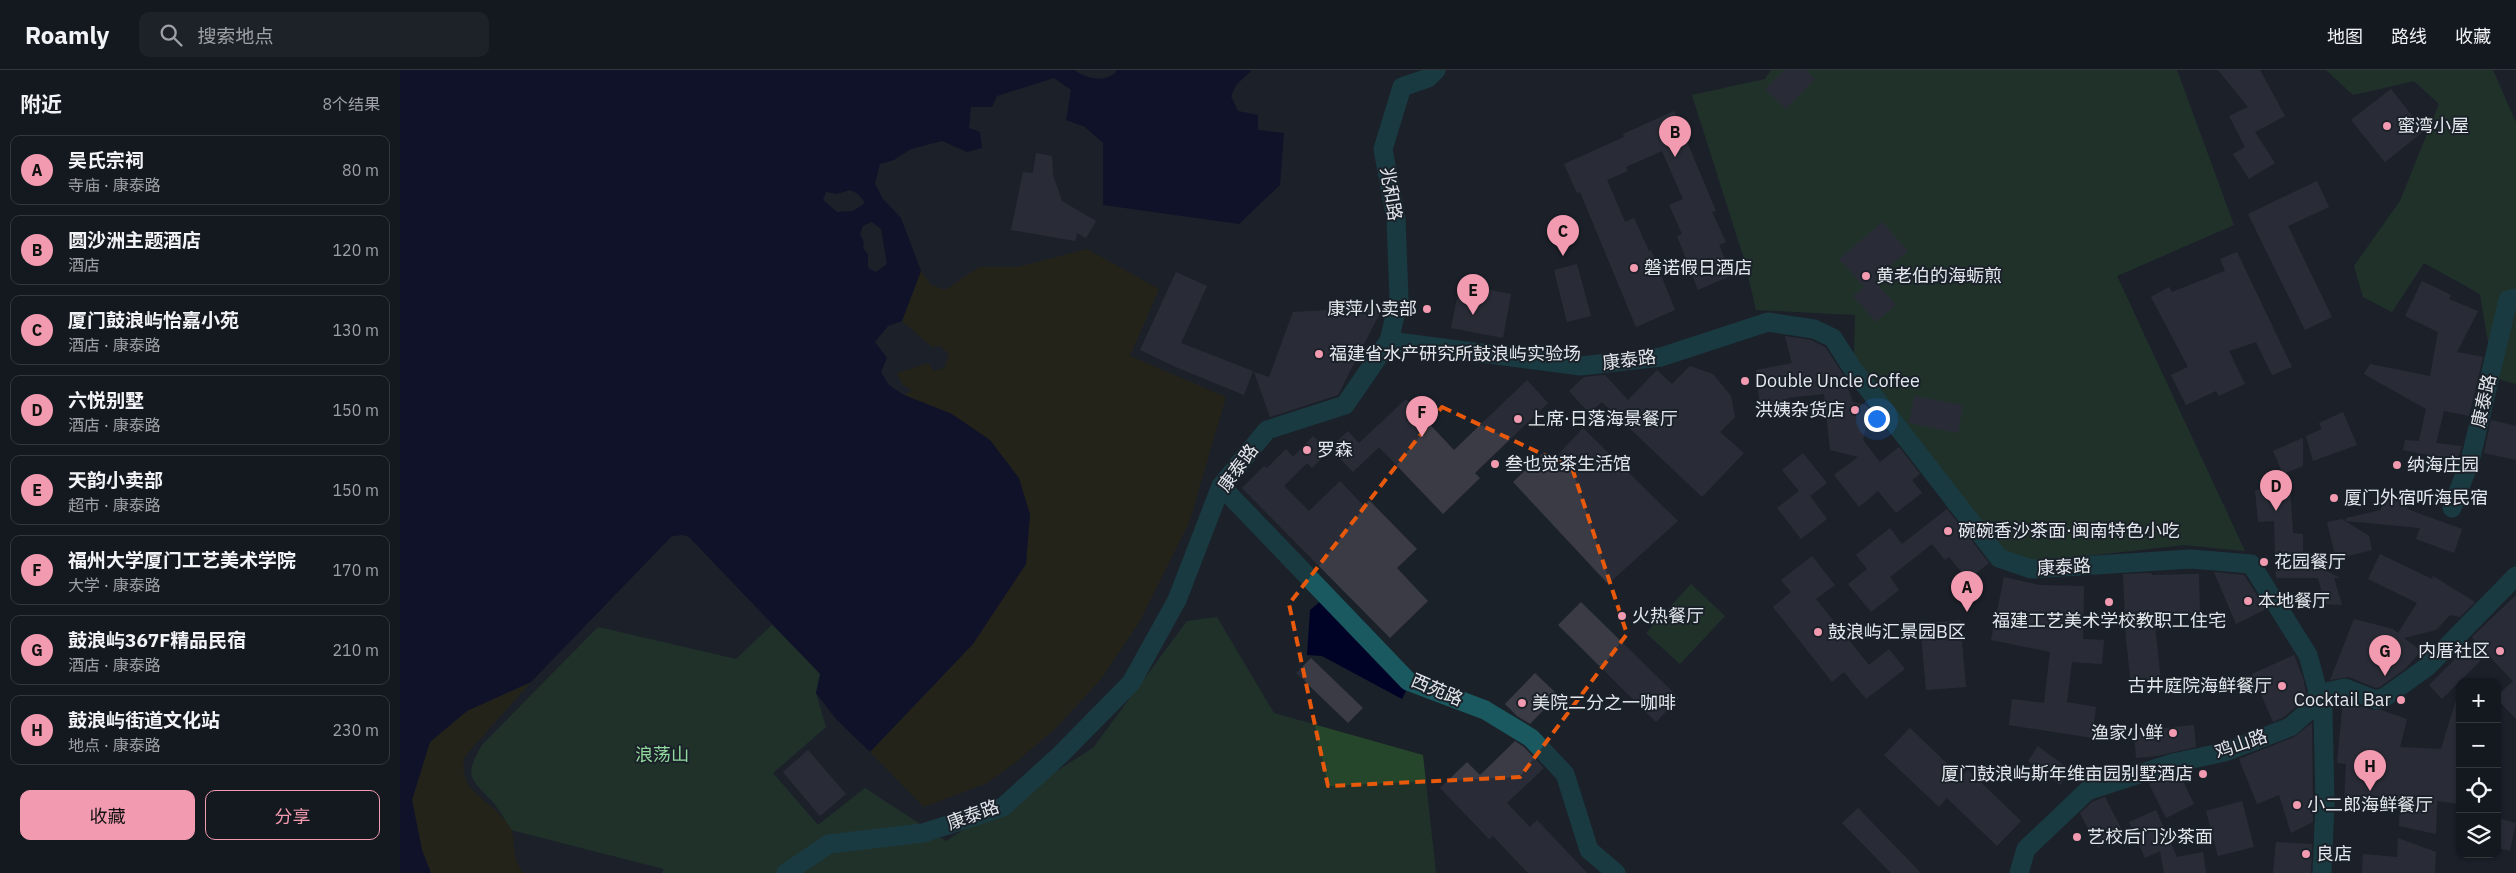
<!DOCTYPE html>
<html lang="zh">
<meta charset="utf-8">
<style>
:root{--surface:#14191f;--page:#1d2228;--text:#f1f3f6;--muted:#9da0a4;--line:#33383d;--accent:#f29aaf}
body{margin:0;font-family:"IBM Plex Sans","Noto Sans SC",sans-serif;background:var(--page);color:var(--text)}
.controls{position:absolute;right:15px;bottom:15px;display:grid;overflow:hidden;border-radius:10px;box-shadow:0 1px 4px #0004}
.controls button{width:45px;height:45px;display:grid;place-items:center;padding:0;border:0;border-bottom:1px solid var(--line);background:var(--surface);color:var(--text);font:25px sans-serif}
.you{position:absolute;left:1476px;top:348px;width:18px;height:18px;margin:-12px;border:4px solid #fff;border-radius:50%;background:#1a73e8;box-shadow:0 0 0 8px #1a73e833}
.badge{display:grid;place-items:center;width:32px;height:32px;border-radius:50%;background:var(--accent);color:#111;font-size:16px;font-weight:700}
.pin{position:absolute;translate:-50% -41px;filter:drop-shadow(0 1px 2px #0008)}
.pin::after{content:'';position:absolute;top:26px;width:18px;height:15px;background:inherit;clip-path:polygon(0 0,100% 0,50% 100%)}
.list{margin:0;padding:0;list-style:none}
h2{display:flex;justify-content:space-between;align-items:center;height:65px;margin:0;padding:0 20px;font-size:21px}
h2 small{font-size:16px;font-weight:400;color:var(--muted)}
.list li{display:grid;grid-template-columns:32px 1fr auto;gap:15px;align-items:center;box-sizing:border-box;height:70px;margin:0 10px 10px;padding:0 10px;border:1px solid var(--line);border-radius:10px}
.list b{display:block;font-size:19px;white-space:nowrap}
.list p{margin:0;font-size:16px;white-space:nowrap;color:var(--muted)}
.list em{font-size:16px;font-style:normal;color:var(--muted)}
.actions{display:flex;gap:10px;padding:15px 20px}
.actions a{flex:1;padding:11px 0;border:1px solid var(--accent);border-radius:10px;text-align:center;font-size:18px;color:var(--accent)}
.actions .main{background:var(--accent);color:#111}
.icon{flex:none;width:28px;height:28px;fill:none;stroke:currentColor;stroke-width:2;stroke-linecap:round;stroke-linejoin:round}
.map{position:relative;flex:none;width:2116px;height:803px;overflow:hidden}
header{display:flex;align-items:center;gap:30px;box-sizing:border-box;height:70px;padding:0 25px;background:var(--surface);border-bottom:1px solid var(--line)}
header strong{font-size:24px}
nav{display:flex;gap:28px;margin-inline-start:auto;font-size:18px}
.search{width:350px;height:45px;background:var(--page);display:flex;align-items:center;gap:12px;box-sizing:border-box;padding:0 18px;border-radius:10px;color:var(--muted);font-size:19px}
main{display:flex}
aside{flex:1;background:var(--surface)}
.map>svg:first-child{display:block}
</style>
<header>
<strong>Roamly</strong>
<div class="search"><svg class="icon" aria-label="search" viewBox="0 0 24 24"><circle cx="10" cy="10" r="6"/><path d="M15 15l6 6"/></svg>搜索地点</div>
<nav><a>地图</a><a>路线</a><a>收藏</a></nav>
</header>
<main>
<aside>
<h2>附近<small>8个结果</small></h2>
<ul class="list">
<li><span class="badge">A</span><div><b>吴氏宗祠</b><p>寺庙 · 康泰路</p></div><em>80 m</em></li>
<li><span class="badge">B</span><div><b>圆沙洲主题酒店</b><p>酒店</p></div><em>120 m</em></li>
<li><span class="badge">C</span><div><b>厦门鼓浪屿怡嘉小苑</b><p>酒店 · 康泰路</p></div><em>130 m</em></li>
<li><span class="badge">D</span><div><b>六悦别墅</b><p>酒店 · 康泰路</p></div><em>150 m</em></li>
<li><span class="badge">E</span><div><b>天韵小卖部</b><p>超市 · 康泰路</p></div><em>150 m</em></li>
<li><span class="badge">F</span><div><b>福州大学厦门工艺美术学院</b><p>大学 · 康泰路</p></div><em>170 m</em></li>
<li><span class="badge">G</span><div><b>鼓浪屿367F精品民宿</b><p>酒店 · 康泰路</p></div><em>210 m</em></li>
<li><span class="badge">H</span><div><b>鼓浪屿街道文化站</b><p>地点 · 康泰路</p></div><em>230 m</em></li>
</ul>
<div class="actions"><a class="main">收藏</a><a>分享</a></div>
</aside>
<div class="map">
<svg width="2116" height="803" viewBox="0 0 2116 803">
<rect width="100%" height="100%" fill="#1b2129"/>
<g fill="#26462c">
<path d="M1371,0h406l57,155 -117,51 128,275 -61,-6 -159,18 -26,-13 -145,-194 1,-41 -99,-5 -11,-48 -53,-167 73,-16z"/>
<path d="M1926,0h167l23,53v261l-22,-6 -14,-84 -56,-31 -32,49 -29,-15 -9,-31 46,-65 39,-97 -25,-23 -61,14z"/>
<path d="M1291,514l34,32 -45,48 -34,-31z"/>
<path d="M817,547l57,96 149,42 13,118h-774l2,-4 -153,-39c-7,-11 -13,-24 -22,-32 -23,-23 -22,-25 -7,-53l116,-118 138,32 36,-34 49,49 -5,19 10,34 -53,46 45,52 47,-37 81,53 147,-93 94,-127z"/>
</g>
<g fill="#2f2706">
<path d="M687,179l72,40 -29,67 96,41 -37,126 -49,98 -39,58 -45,49 -41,35 -30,21 -61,23 -54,-55 103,-108 53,-80 4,-50 -78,-100 -48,-19 8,-5 -9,-5 -6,-12 31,-10 6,8 10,-3 5,-14 -9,-8 -8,1 -30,-26 19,-50 10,14 14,5 34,-23h39z"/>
<path d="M131,612l-66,74c-10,38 31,44 46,73 4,8 2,21 5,30 1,5 5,10 7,14h-92l-9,-23 -10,-50 18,-58 37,-31z"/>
</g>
<g fill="#000226" fill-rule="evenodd">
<path d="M0,0h674c12,8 29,13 41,3l1,-3h136l-15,14 -6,12 7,15 20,4v15l26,3 -4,52 -41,39 -136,-19v-62l-18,-16 -19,-7 5,-30 -17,-12 -57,18 -5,11h-21l-2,21 11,4 2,16 -15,4 -25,-11 -31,8 -17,11 -14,4 -5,20 8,15 18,19 20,53 -19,50 -14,5 -13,16 12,16 -6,14 8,13 15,10 48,19 38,26 29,38 11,36 -4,50 -53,80 -103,108 -34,-33 -20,-26 4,-19 -131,-137 -6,-2 -11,1 -141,146 -64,29 -37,31 -18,58 10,50 9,23h-31zM450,120l8,4 7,9 -12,8 -16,1 -14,-12 3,-8 11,2zM472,152l9,7 6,35 -11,8 -8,-4v-14l-5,-6 1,-6 -4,-8 3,-8z"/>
<path d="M922,530l85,89 -5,10 -80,-43 -15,-1 3,-45z"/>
</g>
<g fill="#3a3b45">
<path d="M1384,0h22l9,9 -29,30 -21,-20z"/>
<path d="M1818,0h42l25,46 -30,16 20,31 -26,16 -16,-25 12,-7 -16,-31 19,-9z"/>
<path d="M1991,19l33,42 -39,31 -34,-42z"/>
<path d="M1274,41l42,100 -4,1 14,30 -7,3 13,30 -34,15 -21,-54 5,-2 -13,-29 14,-6 -21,-48 -36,16 2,4 -21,9 18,42 9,-4 15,33 2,-1 24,60 -39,17 -56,-135 -3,1 -13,-29 60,-27 -1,-3z"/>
<path d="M636,83l16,3 1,19 9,26 34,20 -10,17 -9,-5 -2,8 -64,-11 12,-58 10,1z"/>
<path d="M1917,111l12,26 -41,19 44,91 -27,13 -57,-116z"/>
<path d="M1482,152l26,29 -34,29 22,25 -20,17 -23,-26 11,-9 -25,-28z"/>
<path d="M1837,182l55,115 -20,8 -16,-33 -27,9 16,33 -26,12 -3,-5 -30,14 -15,-30 17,-8 -37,-70 18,-10 3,5 53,-21 -5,-12z"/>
<path d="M1177,194l14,52 -24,6 -13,-52z"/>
<path d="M776,202l31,14 -26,57 72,28 -9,24 -66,-27 -38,-18z"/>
<path d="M2022,211l29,14 -2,4 29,12 -21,41 26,5 -14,59 -25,-5 -8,32 26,3 -9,27 -16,-2 1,-14 -35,-7 2,-10 14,1 7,-32 -62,-35 6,-10 60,12 8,-44 -33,-16z"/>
<path d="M1060,214l51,10 -8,44 -52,-10z"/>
<path d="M983,237l-45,88 -68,22 -16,-45 15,5 24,-65z"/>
<path d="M1385,266l26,4 14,7 18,27 10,28 13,3 4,5 -7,30 17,22 19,-15 21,27 -8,6 10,13 -26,20 -18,-22 -19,16 -25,-32 24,-18 -28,-7 -6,-56 -37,4 2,15 -28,3 -5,-46 36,-7z"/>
<path d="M1290,296l23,8 18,22 4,21 -15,15 24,21 -42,44 -100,-95 -13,11 -20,-22 15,-14 21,-2 23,25 29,-30 15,14z"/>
<path d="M1127,310l21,23 -73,70 5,5 -37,36 -64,-67 -26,25 -23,-24 18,-17 11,12 47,-44 48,51z"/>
<path d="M1514,326l49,9 -5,28 -49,-10z"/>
<path d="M1943,342l14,33 -44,16 -7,-25 16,-7 -3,-6z"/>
<path d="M2091,350l25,6v34l-32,-7z"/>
<path d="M1183,358l95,93 -70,63 -95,-102 31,-30 8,9z"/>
<path d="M913,366l16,15 -17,17 -5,-5 -23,23 25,25 31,-30 23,24 6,-5 48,49 -20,19 31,33 -38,37 -148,-150 22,-22 3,2 19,-19 7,8z"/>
<path d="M1903,368v28l-20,8 -10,-23z"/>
<path d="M1403,383l24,30 -17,13 17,23 -26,20 -24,-31 22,-17 -17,-21z"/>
<path d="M1890,417l3,46 10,1v24l37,20h-6l8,27 -17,-1 -7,-26h-42l-2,-57 -16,1 -3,-32z"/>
<path d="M1983,424l25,2 -1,13 55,20 -8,24 -38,-14 4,-11 -74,-7v-3l35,-8z"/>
<path d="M1547,439l42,54 -21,17 -19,-23 -4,3 -13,-16 -42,33 9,13 -28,22 -23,-28 19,-15 -11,-14 34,-27 12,16z"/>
<path d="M1942,449l27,17 3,14 -36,9 -9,-37z"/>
<path d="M1980,484l52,25 1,-3 42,26 -15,15 -10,-2 -14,15 -32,8 17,13 -16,18 -25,18 -4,1 -27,-11 -19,3 24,-61 39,10 5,4 19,-30 -49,-24z"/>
<path d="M1412,486l23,29 -19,14 53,66 20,-16 16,20 -39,30 -22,-27 -12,10 -59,-75 18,-15 -10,-12z"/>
<path d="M1814,502l30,3 22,34 -30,15z"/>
<path d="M1751,503l1,2 47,-1 1,41 -46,1 8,75 -30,3 -6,-55 -3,-65z"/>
<path d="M1604,507l35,8 45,1 -1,53 21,1 -2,24 -30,-2 -5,40 29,5 -4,31 -83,-13 3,-26 32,4 6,-51 -59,-12z"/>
<path d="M2116,525v124l-19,-20v-3l16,-15 -26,-27 -45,45 -13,-14 45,-45 -2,-3z"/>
<path d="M1181,532l98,96 -23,24 -98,-97z"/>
<path d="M1560,550l6,67 -40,3 -6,-66z"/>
<path d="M1894,585l9,23 4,20 -23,19 -11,5 -21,-48z"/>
<path d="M911,588l52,50 -15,15 -52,-50z"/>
<path d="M1135,603l23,22 -28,29 -13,-8 -12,-12z"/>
<path d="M1943,630l29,10h9l26,9 -7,28 41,2 15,-49 4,1v103l-23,-3 -1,33 -37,-8 1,-20 -56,-2 2,-40 -9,-1z"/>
<path d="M1912,653l1,99 -22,11 -12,-38 -22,9 -18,-45 55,-22z"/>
<path d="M1794,655l2,22 -39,9 -21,2 -2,-27z"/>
<path d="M1510,658l51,49 7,-7 53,51 -24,25 -50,-48 -8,9 -55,-52z"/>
<path d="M1115,671l9,6 20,21 -37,35 23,24 7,-7 50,53h-59l-35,-37 -4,3 -49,-51 27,-26 13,13z"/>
<path d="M1638,676l32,24 -10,15 -32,-24z"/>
<path d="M408,680l38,44 -26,22 -37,-44z"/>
<path d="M1779,703l15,31 -28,14 -17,-34z"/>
<path d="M1705,727l19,37 -26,14 -18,-35 12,-11z"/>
<path d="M1842,731l12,46 -36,9 -12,-45z"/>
<path d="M1458,738l63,65h-30l-49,-50z"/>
<path d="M1756,740l21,47 26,-5 3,21h-42l-4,-22 -15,7 -16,-36z"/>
<path d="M2097,748l19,5 -6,28 -13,-3z"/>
<path d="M1998,768l38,14 -1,21h-73l1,-19 34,3z"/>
<path d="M1876,772l36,2 -1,29h-38z"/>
</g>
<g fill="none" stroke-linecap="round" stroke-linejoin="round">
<g stroke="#19595f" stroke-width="19">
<path d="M989,271l10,-42 -3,-80 -13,-70 19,-62 26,-9 8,-8"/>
<path d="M821,416l187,195 77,29 46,28 34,36 24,76 27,23"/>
<path d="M2052,438l18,-47 38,-161 8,-2"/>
<path d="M1917,624l28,-6 31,12 9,-3 42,-30 89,-91"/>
<path d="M386,803l43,-29 94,-11 80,-26 57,-52 71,-72 46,-83 44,-114 46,-56 78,-25 44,-64 192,25 80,-9 107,-35 46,7 19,9 19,30 147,190 32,11 160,-10 60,5 57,91 15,55 2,94 -3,69"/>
<path d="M1619,803l7,-24 61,-58 86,-28 52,-11 65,-25 30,-26"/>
</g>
</g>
<path d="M0 0H2116V803H0ZM1042,337l130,61 55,166 -107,143 -192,9 -39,-182z" fill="#1b2129" fill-opacity=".55" fill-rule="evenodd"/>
<path fill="none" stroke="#e8590c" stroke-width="4" stroke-dasharray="10 6" stroke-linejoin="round" d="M1042,337l130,61 55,166 -107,143 -192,9 -39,-182z"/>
<g fill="#f29aaf" stroke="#1b2129" stroke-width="2">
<circle cx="1987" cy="56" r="5"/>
<circle cx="1234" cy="198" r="5"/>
<circle cx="1466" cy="206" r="5"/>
<circle cx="1027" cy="239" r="5"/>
<circle cx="919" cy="284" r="5"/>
<circle cx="1345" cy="311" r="5"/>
<circle cx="1455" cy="340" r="5"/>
<circle cx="1118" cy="349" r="5"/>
<circle cx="907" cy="380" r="5"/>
<circle cx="1095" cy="394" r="5"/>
<circle cx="1997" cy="395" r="5"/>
<circle cx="1934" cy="428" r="5"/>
<circle cx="1548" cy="461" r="5"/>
<circle cx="1864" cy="492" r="5"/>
<circle cx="1848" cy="531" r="5"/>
<circle cx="1709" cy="532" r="5"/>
<circle cx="1222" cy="546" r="5"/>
<circle cx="1418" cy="562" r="5"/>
<circle cx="2100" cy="581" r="5"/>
<circle cx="1882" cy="616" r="5"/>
<circle cx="2001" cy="630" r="5"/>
<circle cx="1122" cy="633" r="5"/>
<circle cx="1773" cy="663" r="5"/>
<circle cx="1803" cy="704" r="5"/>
<circle cx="1897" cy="735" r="5"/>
<circle cx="1677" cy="767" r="5"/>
<circle cx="1906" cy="784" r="5"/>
</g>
<g text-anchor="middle" stroke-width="4" stroke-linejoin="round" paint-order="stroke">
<g font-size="18" fill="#e3e7ec" stroke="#1b2129" text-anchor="start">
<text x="1997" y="62">蜜湾小屋</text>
<text x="1244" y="204">磐诺假日酒店</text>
<text x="1476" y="212">黄老伯的海蛎煎</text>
<text x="1017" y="245" text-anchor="end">康萍小卖部</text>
<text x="929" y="290">福建省水产研究所鼓浪屿实验场</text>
<text x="1355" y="317">Double Uncle Coffee</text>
<text x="1445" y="346" text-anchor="end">洪姨杂货店</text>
<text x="1128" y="355">上席·日落海景餐厅</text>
<text x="917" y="386">罗森</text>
<text x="1105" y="400">叁也觉茶生活馆</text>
<text x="2007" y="401">纳海庄园</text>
<text x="1944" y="434">厦门外宿听海民宿</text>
<text x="1558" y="467">碗碗香沙茶面·闽南特色小吃</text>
<text x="1874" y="498">花园餐厅</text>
<text x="1858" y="537">本地餐厅</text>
<text x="1232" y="552">火热餐厅</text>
<text x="1709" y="557" text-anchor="middle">福建工艺美术学校教职工住宅</text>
<text x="1428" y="568">鼓浪屿汇景园B区</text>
<text x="2090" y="587" text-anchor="end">内厝社区</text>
<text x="1872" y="622" text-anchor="end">古井庭院海鲜餐厅</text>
<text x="1991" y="636" text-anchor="end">Cocktail Bar</text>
<text x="1132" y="639">美院二分之一咖啡</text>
<text x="1763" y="669" text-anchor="end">渔家小鲜</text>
<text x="1793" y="710" text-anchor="end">厦门鼓浪屿斯年维亩园别墅酒店</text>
<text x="1907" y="741">小二郎海鲜餐厅</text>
<text x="1687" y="773">艺校后门沙茶面</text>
<text x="1916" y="790">良店</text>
</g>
<g font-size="18" fill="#e3e7ec" stroke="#1b2129">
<text transform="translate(991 124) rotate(81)" y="6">兆和路</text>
<text transform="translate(1229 290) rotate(-7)" y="6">康泰路</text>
<text transform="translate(2084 331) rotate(-77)" y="6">康泰路</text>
<text transform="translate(838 398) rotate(-54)" y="6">康泰路</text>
<text transform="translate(1664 497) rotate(-3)" y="6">康泰路</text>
<text transform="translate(1037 620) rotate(23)" y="6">西苑路</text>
<text transform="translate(1841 674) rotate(-19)" y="6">鸡山路</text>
<text transform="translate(573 745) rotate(-20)" y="6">康泰路</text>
</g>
<g font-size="18" fill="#91d89c" stroke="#1b2129">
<text x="262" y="691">浪荡山</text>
</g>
</g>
</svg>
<div class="controls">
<button>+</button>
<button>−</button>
<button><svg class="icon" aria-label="locate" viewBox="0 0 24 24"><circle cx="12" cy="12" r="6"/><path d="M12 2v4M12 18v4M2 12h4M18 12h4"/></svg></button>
<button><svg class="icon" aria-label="layers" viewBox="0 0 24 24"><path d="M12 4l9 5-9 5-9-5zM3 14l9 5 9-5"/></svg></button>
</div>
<div class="you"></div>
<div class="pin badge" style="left:1567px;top:542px">A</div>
<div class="pin badge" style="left:1275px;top:87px">B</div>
<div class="pin badge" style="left:1163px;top:186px">C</div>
<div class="pin badge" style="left:1876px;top:441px">D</div>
<div class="pin badge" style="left:1073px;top:245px">E</div>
<div class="pin badge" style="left:1022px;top:367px">F</div>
<div class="pin badge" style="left:1985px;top:606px">G</div>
<div class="pin badge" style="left:1970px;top:721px">H</div>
</div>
</main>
